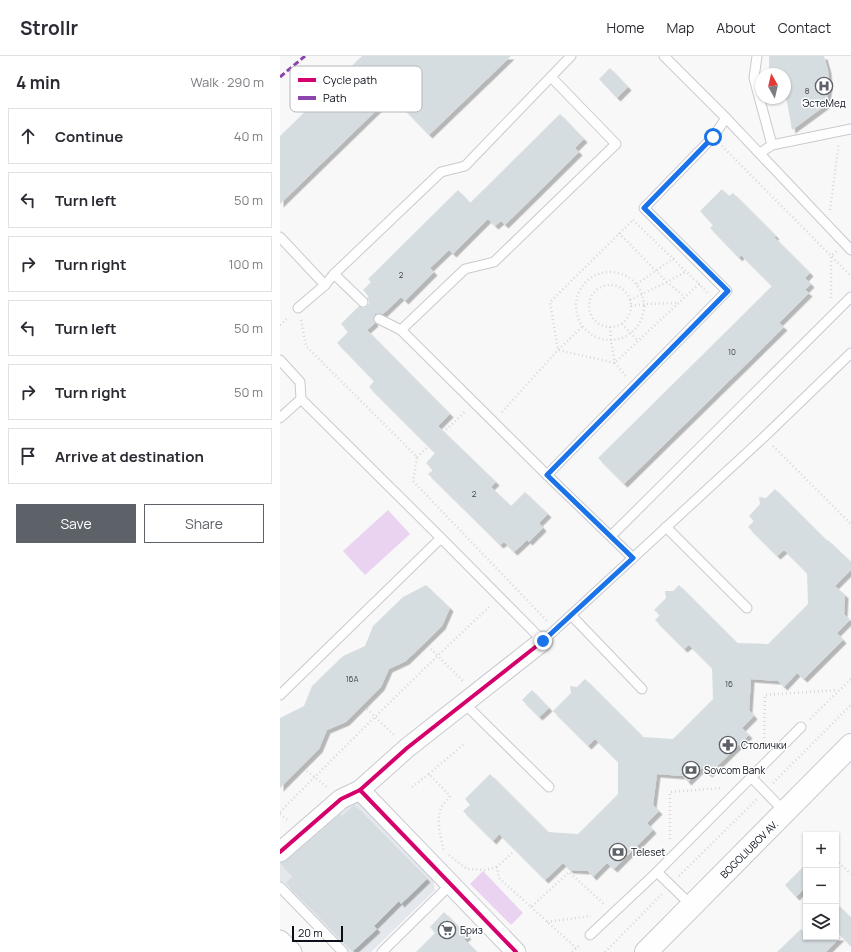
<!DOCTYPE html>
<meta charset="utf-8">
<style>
:root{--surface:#fff;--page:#f2f2f3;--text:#2b2b33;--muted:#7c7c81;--line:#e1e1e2;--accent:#5d6168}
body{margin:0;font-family:Manrope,sans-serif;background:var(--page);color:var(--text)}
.controls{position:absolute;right:12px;bottom:12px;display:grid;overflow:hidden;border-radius:0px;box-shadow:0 1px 3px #0004}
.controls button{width:36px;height:36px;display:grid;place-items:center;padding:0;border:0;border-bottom:1px solid var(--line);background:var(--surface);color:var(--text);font:20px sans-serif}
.compass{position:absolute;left:475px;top:12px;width:36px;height:36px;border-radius:50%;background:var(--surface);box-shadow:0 1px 3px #0004;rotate:352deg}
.scale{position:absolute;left:12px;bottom:10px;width:51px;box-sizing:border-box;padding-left:4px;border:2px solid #0a0f1a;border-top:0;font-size:11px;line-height:14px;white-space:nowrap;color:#0a0f1a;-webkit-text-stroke:3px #fff;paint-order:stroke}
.stop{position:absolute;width:12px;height:12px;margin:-9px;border:3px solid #1a73e8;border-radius:50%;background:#fff}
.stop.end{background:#1a73e8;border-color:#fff;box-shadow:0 1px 4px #0008}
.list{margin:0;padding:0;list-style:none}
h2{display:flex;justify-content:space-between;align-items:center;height:52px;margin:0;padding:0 16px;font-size:17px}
h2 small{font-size:13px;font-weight:400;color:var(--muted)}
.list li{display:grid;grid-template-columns:26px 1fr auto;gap:12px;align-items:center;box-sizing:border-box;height:56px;margin:0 8px 8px;padding:0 8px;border:1px solid var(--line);border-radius:0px}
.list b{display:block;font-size:15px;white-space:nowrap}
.list em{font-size:13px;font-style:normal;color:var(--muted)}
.actions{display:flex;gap:8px;padding:12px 16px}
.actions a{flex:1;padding:9px 0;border:1px solid var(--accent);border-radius:0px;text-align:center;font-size:14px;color:var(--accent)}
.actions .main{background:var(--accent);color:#fff}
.icon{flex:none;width:22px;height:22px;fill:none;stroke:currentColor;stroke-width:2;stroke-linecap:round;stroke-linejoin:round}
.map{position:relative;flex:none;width:571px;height:896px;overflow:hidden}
header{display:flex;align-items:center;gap:24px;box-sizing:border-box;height:56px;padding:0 20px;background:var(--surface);border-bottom:1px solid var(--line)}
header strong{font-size:19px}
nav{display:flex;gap:22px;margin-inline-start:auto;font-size:14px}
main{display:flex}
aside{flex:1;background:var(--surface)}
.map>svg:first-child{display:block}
</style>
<header>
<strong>Strollr</strong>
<nav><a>Home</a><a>Map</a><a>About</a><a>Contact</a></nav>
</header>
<main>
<aside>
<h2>4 min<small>Walk · 290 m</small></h2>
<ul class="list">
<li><svg class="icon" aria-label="ahead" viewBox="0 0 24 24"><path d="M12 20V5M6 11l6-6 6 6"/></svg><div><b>Continue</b></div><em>40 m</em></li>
<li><svg class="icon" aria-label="left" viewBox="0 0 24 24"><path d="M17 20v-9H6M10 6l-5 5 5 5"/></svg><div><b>Turn left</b></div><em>50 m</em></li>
<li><svg class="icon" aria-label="right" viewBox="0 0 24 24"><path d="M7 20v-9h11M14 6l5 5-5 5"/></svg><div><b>Turn right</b></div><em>100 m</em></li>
<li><svg class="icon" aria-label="left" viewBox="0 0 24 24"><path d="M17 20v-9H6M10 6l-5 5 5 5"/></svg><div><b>Turn left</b></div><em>50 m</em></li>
<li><svg class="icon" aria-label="right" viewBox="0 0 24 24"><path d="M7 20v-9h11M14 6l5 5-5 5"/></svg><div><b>Turn right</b></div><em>50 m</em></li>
<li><svg class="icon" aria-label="arrive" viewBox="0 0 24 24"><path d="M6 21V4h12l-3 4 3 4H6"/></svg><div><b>Arrive at destination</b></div></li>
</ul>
<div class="actions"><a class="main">Save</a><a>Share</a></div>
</aside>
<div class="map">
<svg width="571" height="896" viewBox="0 0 571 896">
<defs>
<filter id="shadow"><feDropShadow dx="3.5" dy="3.5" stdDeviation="0" flood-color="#0004"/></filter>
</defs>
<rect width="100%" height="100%" fill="#f8f8f8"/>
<path fill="#e4e7ec" d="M80,746l72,72 3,16 -64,62h-22l-69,-70v-20l62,-59z"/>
<g fill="#e9d3f0">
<path d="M108,454l22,24 -45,41 -22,-24z"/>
<path d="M203,815l40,42 -12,12 -41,-41z"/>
</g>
<g fill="#d6dde1" filter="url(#shadow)">
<path d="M82,0h149l-82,79 -38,-39 -111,108v-68z"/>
<path d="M489,0h55l4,14 1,16 -3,19 -34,25 -5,-28 -2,-5v-23h-16z"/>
<path d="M330,12l18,19 -11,11 -18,-19z"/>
<path d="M280,58l24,25 -9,9 4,4 -74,73 -4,-4 -6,5 -7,-7 -35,35 -4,-4 -19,18 4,4 -29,29 -4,-4 -18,17 -4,-1 -4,1 -2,5 2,4 -8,7 83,84 -12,12 58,56 -5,5 20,19 14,-14 23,22 -9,9 4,5 -14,14 -2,-2 -13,12 -10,-10 -4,3 -72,-71 5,-4 -7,-7 9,-10 -66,-66 5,-6 -37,-38 11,-11 -7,-8 18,-18 5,2 3,-2 2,-2v-3l-2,-3 2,-2 -6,-6 8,-8 -3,-3 90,-89 12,13z"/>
<path d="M442,133l7,7 4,-3 43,43 -2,1 36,36 -5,5 6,6 -6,6 4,3 -30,30 5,4 -160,157 -26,-26 174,-172 -31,-31 -2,3 -29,-30 3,-3 -13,-14z"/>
<path d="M495,433l52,52 1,-1 23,22v8l-16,16 10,9 -1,19 6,6 -13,13 6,7 -39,39 -7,-6 -13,14 -6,-6 -27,-2 -2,31 5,6 -12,12 7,7 -40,39 -7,-6 -14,14 -5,-6 -26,-2 -4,31 6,6 -12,12 6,7 -39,39 -7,-6 -14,14 -5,-6 -18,-1 -7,-7 -18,17 -46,-46 -6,7 -30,-30 7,-6 -5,-6 25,-25 58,58 30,2 40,-40v-32l-23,-23 -7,7 -35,-35 18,-18 -1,-7 7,1 8,-8 58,58 30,2 40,-40 -1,-31 -23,-23 -5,4 -29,-29 5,-5 -6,-5 12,-12 -1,-7h8l6,-6 58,58 31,1 40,-40 -1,-31 -23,-23 -7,6 -29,-29 6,-6 -5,-5 11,-12 -1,-7 7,1z"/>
<path d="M146,529l24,23 -8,18 -36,35 -17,8 -8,18 -35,35 -19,8 -8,19 -39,39v-70l24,-12 8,-20 31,-30 22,-10 8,-20 30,-29z"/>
<path d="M252,634l17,18 -10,9 -17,-17z"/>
<path d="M74,749l73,74 -26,25 -2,-3 -25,25 3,3 -24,22 -67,-68 7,-7 -13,-13 7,-3 53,-46 2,2z"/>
<path d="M526,808v23l-10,10 -11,-12z"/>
<path d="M556,847l15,15v28l-15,-15z"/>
<path d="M164,856l24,24 -4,3 13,13h-61l19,-19 -5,-6z"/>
<path d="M521,873l5,5v3h35l-15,15h-49z"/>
</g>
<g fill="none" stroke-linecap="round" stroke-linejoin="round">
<defs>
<g id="service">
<path d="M384,0l62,62 125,132"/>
<path d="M477,0l-3,22 18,67"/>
<path d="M480,97l12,-8 79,-16"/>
<path d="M0,181l45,48"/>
<path d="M54,218l29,28"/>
<path d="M18,252l27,-23 9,-11 107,-102 24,-6 106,-110"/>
<path d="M99,263l22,11 146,145 86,83"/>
<path d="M121,274l64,-61 29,-7 122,-118 -65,-67"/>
<path d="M0,304l20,22 1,17 140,139 102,103 221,-204 87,-84"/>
<path d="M0,362l21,-19"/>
<path d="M267,419l180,-184 -83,-83 69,-71 13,-19"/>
<path d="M386,471l81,81"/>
<path d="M331,480l240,-239"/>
<path d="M291,559l71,74"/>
<path d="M0,639l161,-157"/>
<path d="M184,647l85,84"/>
<path d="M471,721l34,35"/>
<path d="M377,816l144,-145"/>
<path d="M0,831l63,65"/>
<path d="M310,879l67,-63 35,34"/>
<path d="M102,896l69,-68"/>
</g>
<g id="minor">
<path d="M80,734l156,162"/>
<path d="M0,796l61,-53 19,-9 47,-42 136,-107"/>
<path d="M0,884l12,12"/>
</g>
<path id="secondary" d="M366,896l205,-207"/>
</defs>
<use href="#service" stroke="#c7cacf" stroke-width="11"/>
<use href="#minor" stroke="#c7cacf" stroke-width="21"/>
<use href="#secondary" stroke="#c7cacf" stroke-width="24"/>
<g stroke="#d8d8d9" stroke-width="2.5" stroke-dasharray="1 3" stroke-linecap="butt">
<path d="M442,90l129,130"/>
<path d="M550,154l9,-67"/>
<path d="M353,164l66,64 -61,57 -23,22 -57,-13 -8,-48z"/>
<path d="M339,177l48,49 18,15"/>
<circle cx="330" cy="250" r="34"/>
<path d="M357,228l37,-26"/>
<path d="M420,228h-1l9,9"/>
<circle cx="330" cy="250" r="21"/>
<path d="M551,242v-42l6,-5"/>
<path d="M350,244l37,-18 20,-11"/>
<path d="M351,250l14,-2 34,-1"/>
<path d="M21,264l5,26 111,111 -4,24 134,140"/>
<path d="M342,268l16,17"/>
<path d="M0,269l9,-8"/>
<path d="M330,271l1,14 4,22 11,13"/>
<path d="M222,356l56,-62 24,-23"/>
<path d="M493,390l78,78"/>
<path d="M137,401l49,-46"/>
<path d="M148,590l35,35"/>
<path d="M87,653l28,27"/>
<path d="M530,663l41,-40"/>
<path d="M484,690l1,-51 73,-5"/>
<path d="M27,715l20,16"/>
<path d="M149,718l36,-31"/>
<path d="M493,727l78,-78"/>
<path d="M132,731l17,-13 21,22c-2,4 -6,7 -8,10 -7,14 -1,31 2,45"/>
<path d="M0,756c69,-70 139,-139 211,-207"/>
<path d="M0,758l9,7"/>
<path d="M390,783v-47l51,-4"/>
<path d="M232,797l-15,14 2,11 32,29 38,-35 35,32"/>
<path d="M169,799l18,14 18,1 12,-3"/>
<path d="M556,804l15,14"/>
<path d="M399,820l78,-77"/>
<path d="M251,851l45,41"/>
<path d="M267,866l44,-6"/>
<path d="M292,896l9,-8"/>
<path d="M325,896l57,-58"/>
</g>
<use href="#service" stroke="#fefefe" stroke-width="9"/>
<use href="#minor" stroke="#fefefe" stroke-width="19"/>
<use href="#secondary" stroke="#fefefe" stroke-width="22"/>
<path stroke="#8e44ad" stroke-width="3" stroke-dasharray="6 3" stroke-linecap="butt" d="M0,21l25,-21"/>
<defs>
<g id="cycleway">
<path d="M80,734l156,162"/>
<path d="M0,796l61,-53 19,-9 47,-42 136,-107"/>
</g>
</defs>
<use href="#cycleway" stroke="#fff" stroke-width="6"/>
<use href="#cycleway" stroke="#d6006c" stroke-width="4"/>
</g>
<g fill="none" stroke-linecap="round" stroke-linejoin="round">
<path stroke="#1a73e8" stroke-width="5" d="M263,585l90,-83 -86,-83 181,-184 -84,-83 69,-71"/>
</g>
<defs>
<symbol id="hospital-ring" viewBox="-11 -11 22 22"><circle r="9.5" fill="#fff" stroke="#5d6168" stroke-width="1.5"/><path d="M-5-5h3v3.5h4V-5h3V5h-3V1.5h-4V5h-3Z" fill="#5d6168"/></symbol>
<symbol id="pharmacy-ring" viewBox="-11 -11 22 22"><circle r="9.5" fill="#fff" stroke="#5d6168" stroke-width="1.5"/><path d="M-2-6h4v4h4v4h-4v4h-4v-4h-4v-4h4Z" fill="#5d6168"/></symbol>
<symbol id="bank-ring" viewBox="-11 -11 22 22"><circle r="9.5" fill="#fff" stroke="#5d6168" stroke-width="1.5"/><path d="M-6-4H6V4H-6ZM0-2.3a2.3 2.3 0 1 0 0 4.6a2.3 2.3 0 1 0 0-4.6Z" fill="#5d6168"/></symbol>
<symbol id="supermarket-ring" viewBox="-11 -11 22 22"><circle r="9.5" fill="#fff" stroke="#5d6168" stroke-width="1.5"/><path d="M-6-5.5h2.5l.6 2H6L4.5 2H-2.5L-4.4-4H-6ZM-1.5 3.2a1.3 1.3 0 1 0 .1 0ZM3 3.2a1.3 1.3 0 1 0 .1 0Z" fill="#5d6168"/></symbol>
</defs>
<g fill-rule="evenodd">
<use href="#hospital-ring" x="534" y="20" width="20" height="20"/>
<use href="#pharmacy-ring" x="438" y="679" width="20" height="20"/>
<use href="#bank-ring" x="401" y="704" width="20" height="20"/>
<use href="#bank-ring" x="328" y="786" width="20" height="20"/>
<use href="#supermarket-ring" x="157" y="864" width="20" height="20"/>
</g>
<g text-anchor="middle" stroke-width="3" stroke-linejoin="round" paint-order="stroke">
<g font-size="8" fill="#3d424c">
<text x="527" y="38">8</text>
<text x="121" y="222">2</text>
<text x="452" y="299">10</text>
<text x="194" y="441">2</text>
<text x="72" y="626">16А</text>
<text x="449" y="631">16</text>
</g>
<g font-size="10" fill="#0a0f1a" stroke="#fff" text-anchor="start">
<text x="544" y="51" text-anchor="middle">ЭстеМед</text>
<text x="461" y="693">Столички</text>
<text x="424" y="718">Sovcom Bank</text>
<text x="351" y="800">Teleset</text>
<text x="180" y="878">Бриз</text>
</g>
<g font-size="10" fill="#0a0f1a" stroke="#fff">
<text transform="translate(469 793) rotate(-45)" y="4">BOGOLIUBOV AV.</text>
</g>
</g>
<rect x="10" y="10" width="132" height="46" rx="6" fill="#fff" stroke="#b6b7ba" stroke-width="1"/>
<rect x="18" y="22" width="18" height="4" fill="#d6006c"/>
<rect x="18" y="40" width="18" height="4" fill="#8e44ad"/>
<g font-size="11" fill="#0a0f1a">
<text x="43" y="28">Cycle path</text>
<text x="43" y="46">Path</text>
</g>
</svg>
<div class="controls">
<button>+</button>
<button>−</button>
<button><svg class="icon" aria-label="layers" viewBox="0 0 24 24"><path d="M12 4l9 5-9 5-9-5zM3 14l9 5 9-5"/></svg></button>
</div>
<svg class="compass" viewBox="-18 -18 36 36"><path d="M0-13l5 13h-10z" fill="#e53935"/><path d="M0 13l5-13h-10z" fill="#7c7c81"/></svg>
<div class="scale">20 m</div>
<div class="stop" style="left:433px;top:81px"></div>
<div class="stop end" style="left:263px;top:585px"></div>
</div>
</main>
